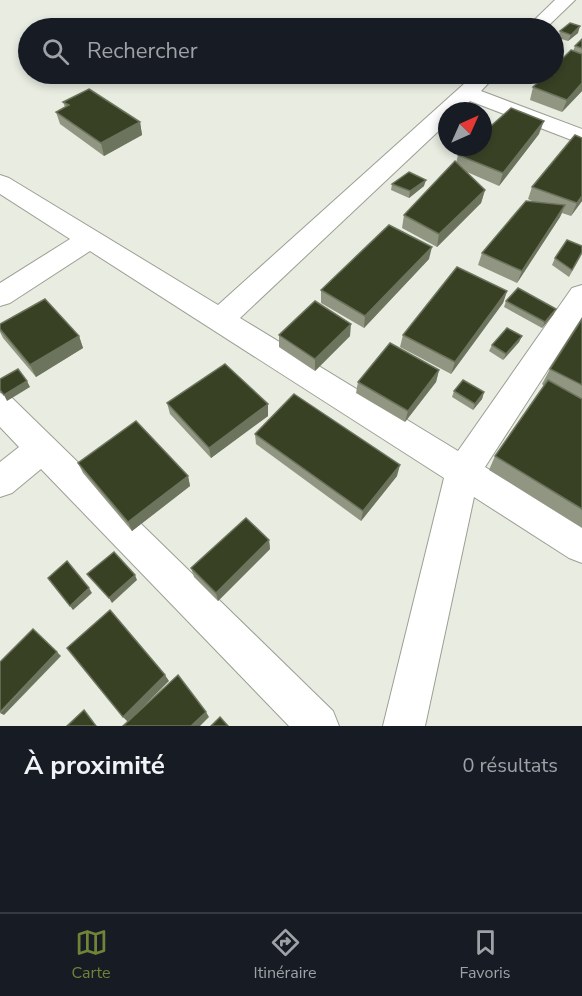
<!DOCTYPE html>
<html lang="fr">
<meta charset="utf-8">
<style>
:root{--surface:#171b24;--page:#20242c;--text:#f1f3f6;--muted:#9ea1a6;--line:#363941;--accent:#6e8436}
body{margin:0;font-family:"Nunito Sans",sans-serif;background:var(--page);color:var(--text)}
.compass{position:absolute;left:438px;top:102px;width:54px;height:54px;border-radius:50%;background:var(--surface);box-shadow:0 3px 9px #0003;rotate:45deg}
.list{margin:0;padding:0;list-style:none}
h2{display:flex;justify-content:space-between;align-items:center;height:78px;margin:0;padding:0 24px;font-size:26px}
h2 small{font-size:20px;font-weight:400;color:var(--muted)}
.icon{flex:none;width:33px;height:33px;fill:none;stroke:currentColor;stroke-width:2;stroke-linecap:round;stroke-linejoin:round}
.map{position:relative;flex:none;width:582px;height:726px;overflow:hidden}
.search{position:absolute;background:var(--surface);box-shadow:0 3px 9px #0003;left:18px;right:18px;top:18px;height:66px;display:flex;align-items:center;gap:15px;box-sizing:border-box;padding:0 21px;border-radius:33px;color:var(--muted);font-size:22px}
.sheet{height:186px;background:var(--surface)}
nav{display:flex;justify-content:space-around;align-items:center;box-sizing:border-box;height:84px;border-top:2px solid var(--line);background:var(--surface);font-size:16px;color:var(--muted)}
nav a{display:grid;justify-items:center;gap:3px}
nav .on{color:var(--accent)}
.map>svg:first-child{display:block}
</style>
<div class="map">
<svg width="582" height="726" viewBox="0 0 582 726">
<rect width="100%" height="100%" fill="#e8ece1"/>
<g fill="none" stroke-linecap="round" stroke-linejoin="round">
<defs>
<g id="street">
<path d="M555,0h20l-29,28h-20z"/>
<path d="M475,74h22l-16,17 101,38v15l-112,-43 -10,10h-13v12l-207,195 218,133 114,-163 10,-3v32l-97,150 97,59v37l-13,-5 -95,-61 -49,229h-42l61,-248 -354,-227 -80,52 -10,3v-23l70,-44 -70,-45v-19l9,3 209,127z"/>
<path d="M0,393l11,4 322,314 6,15h-50l-248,-257 -29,24 -12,4v-35l19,-15 -19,-20z"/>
</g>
</defs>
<use href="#street" stroke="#9b9f94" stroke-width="2"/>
<use href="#street" fill="#fff" fill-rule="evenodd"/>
</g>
<g fill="#909682">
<path d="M560,31l18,2 -10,8 -10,-3z"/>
<path d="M582,39v52l-20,21 -32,-12 3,-13 40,-36 2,-5z"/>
<path d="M519,74h19l-9,8 -11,-5z"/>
<path d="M63,102l77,20 2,13 -38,21 -44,-32 -4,-12 9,-5z"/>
<path d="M539,134l-40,52 -32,-14 18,18 -4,13 -44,44 -35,-19 2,-13 52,-52 2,-8z"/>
<path d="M392,184l32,2 -15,12 -18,-8z"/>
<path d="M532,187l50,14 -11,15 -9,-3 -2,4 -43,66 -39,-18 4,-12 52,-51 -6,-3z"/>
<path d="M582,254l-13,23 -17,-12 3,-7z"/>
<path d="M429,259l-65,69 -43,-25v-13z"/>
<path d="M507,291l-4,12 -52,71 -51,-27 3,-12z"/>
<path d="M506,301l50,8 -3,6 -11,13 -38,-21z"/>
<path d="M582,319v209l-93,-58 6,-14 49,-70 -2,-2 8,-15z"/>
<path d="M0,324l79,12 4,12 -47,29 -33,-39 -3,-6z"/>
<path d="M279,335l71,1 -35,35 -36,-24z"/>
<path d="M522,336l-3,6 -16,18 -14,-9 3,-6z"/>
<path d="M439,370l-3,12 -31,40 -49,-29 2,-11z"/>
<path d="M454,391l30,1 -2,7 -9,11 -21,-13z"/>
<path d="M167,403l101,1v12l-57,42 -41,-44z"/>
<path d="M255,434l142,42 -36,45 -105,-77z"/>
<path d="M78,463l110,13 2,10 -58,45 -49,-58z"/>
<path d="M269,540l1,9 -52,52 -24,-24 -3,-9z"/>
</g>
<g fill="#6d745d">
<path d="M580,26l-2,7 -10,8 3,-6z"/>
<path d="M533,74h5l-9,8 2,-7z"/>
<path d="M582,83v8l-20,21 5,-12z"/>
<path d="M544,121l-5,13 -40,52 4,-13z"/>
<path d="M140,122l2,13 -38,21 -3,-13z"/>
<path d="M426,180l-2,6 -15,12 1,-7z"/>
<path d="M485,190l-4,13 -44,44 2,-13z"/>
<path d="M582,196v5l-11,15 6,-13z"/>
<path d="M565,205l-5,12 -43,66 5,-12z"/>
<path d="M432,247l-3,12 -65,69 1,-12z"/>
<path d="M507,291l-4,12 -52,71 4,-12z"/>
<path d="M556,309l-3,6 -11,13 3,-6z"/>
<path d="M351,324l-1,12 -35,35v-12z"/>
<path d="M79,336l4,12 -47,29 -6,-12z"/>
<path d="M522,336l-3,6 -16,18 3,-6z"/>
<path d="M439,370l-3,12 -31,40 3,-11z"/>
<path d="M27,381l3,6 -23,14 -3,-6z"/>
<path d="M484,392l-2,7 -9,11 2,-6z"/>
<path d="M268,404v12l-57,42 -2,-10z"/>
<path d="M400,465l-3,11 -36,45 2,-10z"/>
<path d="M188,476l2,10 -58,45 -4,-9z"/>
<path d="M269,540l1,9 -52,52 -2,-8z"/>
<path d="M135,575l2,5 -25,23 -3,-5z"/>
<path d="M89,588l3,5 -19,17 -3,-4z"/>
<path d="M57,652l4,4 -57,59 -4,-2z"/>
<path d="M165,675l4,6 -41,41 -5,-5z"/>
<path d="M206,712l3,5 -9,9h-9z"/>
</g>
<g fill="#384124" stroke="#6d745d" stroke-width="1.5">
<path d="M570,23l10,3 -9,9 -11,-4z"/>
<path d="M582,39v9l-7,-2z"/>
<path d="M571,50l11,4v29l-15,17 -34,-13 14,-13h7v-7z"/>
<path d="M89,89l51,33 -39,21 -45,-31 13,-7 -6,-3z"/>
<path d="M511,108l33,13 -41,52 -45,-18 9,-8h16v-14z"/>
<path d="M575,135l7,3v58l-5,7 -45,-16z"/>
<path d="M455,161l30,29 -46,44 -35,-19z"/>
<path d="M409,172l17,8 -16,11 -18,-7z"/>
<path d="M526,201l39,4 -43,66 -40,-18z"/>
<path d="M389,225l43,22 -67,69 -44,-26z"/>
<path d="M567,240l15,6v6l-10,18 -17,-12z"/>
<path d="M457,267l50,24 -52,71 -52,-27z"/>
<path d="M518,288l38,21 -11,13 -39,-21z"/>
<path d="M45,299l34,37 -49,29 -30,-36v-5z"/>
<path d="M315,301l36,23 -36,35 -36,-24z"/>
<path d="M582,319v66l-32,-16z"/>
<path d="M507,328l15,8 -16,18 -14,-9z"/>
<path d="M390,343l49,27 -31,41 -50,-29z"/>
<path d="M225,364l43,40 -59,44 -42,-45z"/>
<path d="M18,369l9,12 -23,14 -4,-5v-11z"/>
<path d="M463,380l21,12 -9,12 -21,-13z"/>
<path d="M548,380l34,19v110l-87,-53z"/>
<path d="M294,394l106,71 -37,46 -108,-77z"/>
<path d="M136,421l52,55 -60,46 -50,-59z"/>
<path d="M246,518l23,22 -53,53 -25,-25z"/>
<path d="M114,552l21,23 -26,23 -22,-24z"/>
<path d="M67,561l22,27 -19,18 -22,-28z"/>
<path d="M110,610l55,65 -42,42 -56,-69z"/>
<path d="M33,629l24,23 -57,60v-50z"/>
<path d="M178,675l28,37 -15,14h-68z"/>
<path d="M84,710l12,16h-29z"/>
<path d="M220,717l8,9h-17z"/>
</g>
</svg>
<svg class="compass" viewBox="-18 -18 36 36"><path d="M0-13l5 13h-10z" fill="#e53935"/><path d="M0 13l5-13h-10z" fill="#9ea1a6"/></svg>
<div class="search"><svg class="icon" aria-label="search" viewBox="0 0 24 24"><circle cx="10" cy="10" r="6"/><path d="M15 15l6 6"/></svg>Rechercher</div>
</div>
<section class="sheet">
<h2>À proximité<small>0 résultats</small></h2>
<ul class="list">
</ul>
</section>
<nav>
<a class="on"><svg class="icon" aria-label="map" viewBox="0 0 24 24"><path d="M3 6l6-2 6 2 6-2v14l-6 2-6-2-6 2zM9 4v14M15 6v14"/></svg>Carte</a>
<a><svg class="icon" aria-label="directions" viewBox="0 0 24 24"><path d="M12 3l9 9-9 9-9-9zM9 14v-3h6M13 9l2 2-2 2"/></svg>Itinéraire</a>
<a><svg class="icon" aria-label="saved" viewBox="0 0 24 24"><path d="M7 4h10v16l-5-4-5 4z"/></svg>Favoris</a>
</nav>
